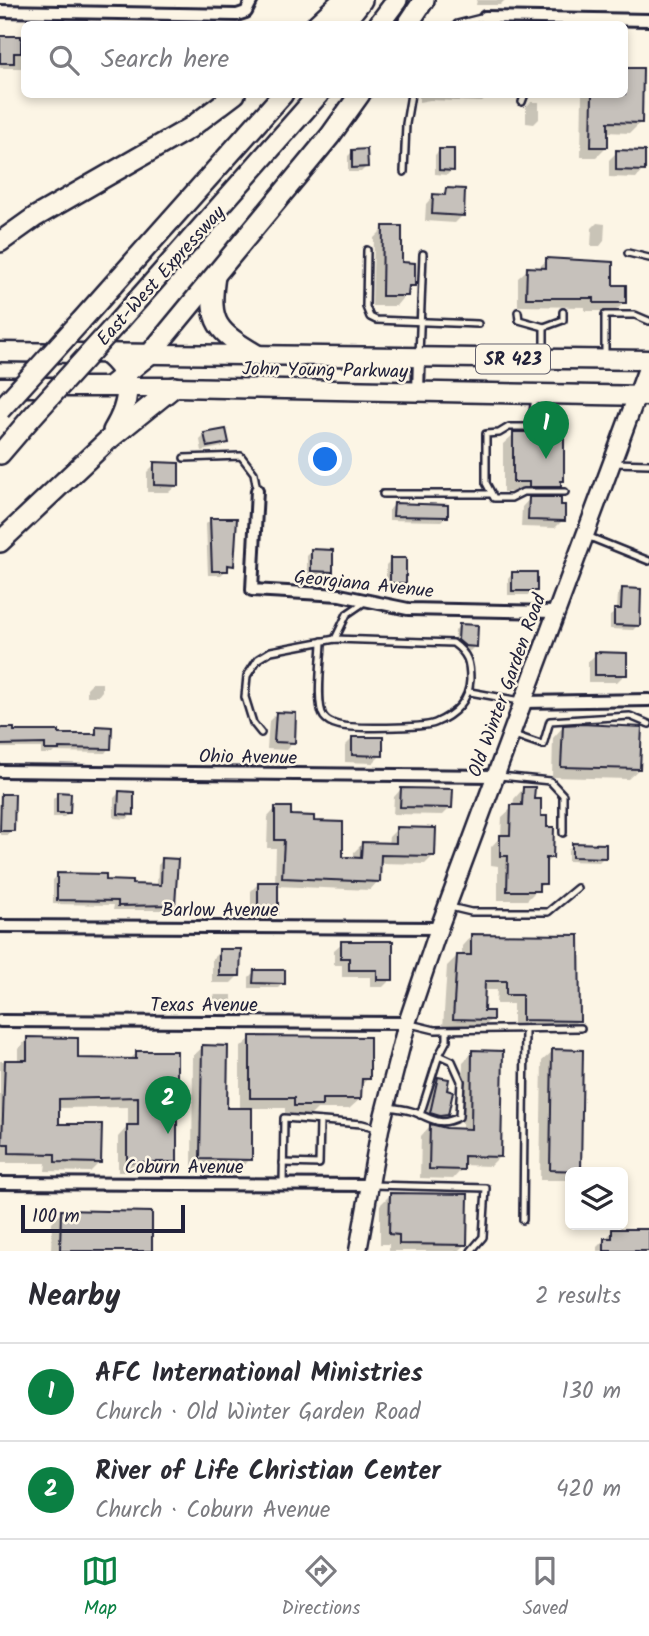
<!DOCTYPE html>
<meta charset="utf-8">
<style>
:root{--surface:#fff;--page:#f7f7f7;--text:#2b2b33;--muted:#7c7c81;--line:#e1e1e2;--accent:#0b8043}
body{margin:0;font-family:Kalam,sans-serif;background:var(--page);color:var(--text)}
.controls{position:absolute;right:21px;bottom:21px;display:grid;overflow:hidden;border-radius:10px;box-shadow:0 4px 10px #0003}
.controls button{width:63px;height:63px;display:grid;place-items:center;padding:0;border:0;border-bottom:2px solid var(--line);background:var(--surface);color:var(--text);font:35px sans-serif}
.scale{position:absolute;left:21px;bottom:18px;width:164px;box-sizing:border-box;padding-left:7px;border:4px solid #22223b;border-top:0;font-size:19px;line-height:24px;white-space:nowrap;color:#22223b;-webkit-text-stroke:5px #fcf5e5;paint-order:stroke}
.you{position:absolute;left:326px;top:460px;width:24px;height:24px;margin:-18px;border:5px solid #fff;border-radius:50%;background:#1a73e8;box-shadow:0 0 0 10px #1a73e833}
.badge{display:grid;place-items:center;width:46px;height:46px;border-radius:50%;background:var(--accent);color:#fff;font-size:23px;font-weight:700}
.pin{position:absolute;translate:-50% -58px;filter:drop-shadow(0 2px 4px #0008)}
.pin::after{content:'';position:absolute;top:37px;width:24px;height:21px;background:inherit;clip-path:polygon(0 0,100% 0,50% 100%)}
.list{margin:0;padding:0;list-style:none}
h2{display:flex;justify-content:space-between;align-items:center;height:91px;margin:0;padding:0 28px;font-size:30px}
h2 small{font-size:23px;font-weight:400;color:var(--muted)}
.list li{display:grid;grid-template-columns:46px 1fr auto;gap:21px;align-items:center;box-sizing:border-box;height:98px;padding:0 28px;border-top:2px solid var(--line)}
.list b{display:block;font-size:26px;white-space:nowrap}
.list p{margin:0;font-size:23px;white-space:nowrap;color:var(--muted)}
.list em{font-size:23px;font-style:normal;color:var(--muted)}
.icon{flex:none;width:38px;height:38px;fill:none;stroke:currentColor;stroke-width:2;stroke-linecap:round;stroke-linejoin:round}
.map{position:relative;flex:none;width:649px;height:1251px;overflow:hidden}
.search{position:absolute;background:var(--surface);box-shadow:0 4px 10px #0003;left:21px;right:21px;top:21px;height:77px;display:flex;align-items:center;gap:18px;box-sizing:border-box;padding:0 24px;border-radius:10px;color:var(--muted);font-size:26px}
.sheet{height:287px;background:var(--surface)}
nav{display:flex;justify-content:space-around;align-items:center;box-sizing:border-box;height:98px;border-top:2px solid var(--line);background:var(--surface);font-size:19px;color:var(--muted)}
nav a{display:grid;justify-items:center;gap:4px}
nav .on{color:var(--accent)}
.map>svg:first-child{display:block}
</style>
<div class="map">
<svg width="649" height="1251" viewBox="0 0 649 1251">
<rect width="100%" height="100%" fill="#fcf5e5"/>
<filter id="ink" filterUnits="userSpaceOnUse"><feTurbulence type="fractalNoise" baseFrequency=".0143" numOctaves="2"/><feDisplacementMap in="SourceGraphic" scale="14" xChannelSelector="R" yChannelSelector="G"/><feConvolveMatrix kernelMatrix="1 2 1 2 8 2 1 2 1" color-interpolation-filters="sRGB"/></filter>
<g filter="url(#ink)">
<g fill="#0003">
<path d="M477,0h28l-5,5h-24z"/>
<path d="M0,37l24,1v30h-24z"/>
<path d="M624,70h18l-1,52 -11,11 -24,-1v15l-10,10h-15l1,-63h42z"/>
<path d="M419,94h68v3l-5,5 -52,-2 -11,2z"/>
<path d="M531,102h8v17l-5,5 -8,-1v-16z"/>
<path d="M440,150l12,20 -5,5 -12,-1v-19z"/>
<path d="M353,151l13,16 -5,5h-13v-16z"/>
<path d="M617,152l26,18 -7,8 -27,-1v-17z"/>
<path d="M446,190l17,25 -8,8 -30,-2 1,-17 7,-8h7z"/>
<path d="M597,223l8,1 -1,17 -4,5h-9l1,-18z"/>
<path d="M384,228l16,36 13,21 -17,21h-24l2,-68z"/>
<path d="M547,260l65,26 13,16 -10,9h-30v-4l-67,-1v-28l10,-9h9z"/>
<path d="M514,434l48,47 -15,18 16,21 -8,8 -34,-1 1,-20 10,-11h-13v-4h-16v-48z"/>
<path d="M205,435l22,7 -5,5 -20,4 -2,-11z"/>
<path d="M155,464l22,21 -8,7h-22v-20z"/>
<path d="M394,505l52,12 -5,4 -52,-1v-10z"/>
<path d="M211,520l21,45 -11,10h-13l-2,-51z"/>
<path d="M312,551l19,20 -5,5 -19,-1v-19z"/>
<path d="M391,560l13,22 -5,5h-13v-22z"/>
<path d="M512,574l23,16 -5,5h-22v-16z"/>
<path d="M623,589l15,36 -5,5 -23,-1v-13l7,-5 1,-17z"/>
<path d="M459,626l16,20 -5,5 -11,-1 -5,-5 1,-14z"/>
<path d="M596,654l29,20 -8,8h-29v-20z"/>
<path d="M92,683h10v8l-4,5h-11v-8z"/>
<path d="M276,714l17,28 -7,8 -19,-1 2,-28z"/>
<path d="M563,727l76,42 -11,10 -76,-2 1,-39z"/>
<path d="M97,728l12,20 -4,5 -51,-1 -2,2h-11v-6h-41v-18l13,3 79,3z"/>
<path d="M353,738l28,17 -8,8 -28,-1v-16z"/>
<path d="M401,789l50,18 -8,8 -50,-1 1,-17z"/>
<path d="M523,789l9,11 20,57 -7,7 -1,19 -17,17h-29v-34l-7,-1v-18l10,-11 1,-19 11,-10 1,-8z"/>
<path d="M119,793l13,21 -5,5 -13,-1v-20z"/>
<path d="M58,794l11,19 -5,4h-11v-18z"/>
<path d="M1,795l11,36 -5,4h-7z"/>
<path d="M276,808l13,9 23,6 29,36h13v-7l9,-9 25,1 1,-7 8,-8 37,26 -9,9 -46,-1 -1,18 -8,9 -94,-4v27l-8,8 -17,-1v-29l8,-8 16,1 1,-36h-9l1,-31z"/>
<path d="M573,845l31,12 -5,5 -31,-1v-11z"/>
<path d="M163,860l11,45 -5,5h-56l1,-5 -61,-1v-24l5,-5 72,11h27l1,-21z"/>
<path d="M472,935l106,85 -10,10h-55v-26h-17l1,-14h-14l-1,23 10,6 -11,10 -38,-1 4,-62 10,-10h5v-10z"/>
<path d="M342,943l49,36 -8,8h-13v-10h-28v-12h-8v-15z"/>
<path d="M220,951l19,24 -8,8h-19v-24z"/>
<path d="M254,972l29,11 -5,5h-29v-11z"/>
<path d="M215,995h17v8l-5,5h-17v-8z"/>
<path d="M28,1038l48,22h53l8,-7 39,109 -11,10h-47v-35l10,-11v-19l-70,1 -1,17 43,37 -10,10 -45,-1 1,-8h-46v-102h18v-12z"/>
<path d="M251,1038l117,40 -8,9v12l-11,10h-32l-7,7h-25v-8h-34l-1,51 -9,10 -49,-1 1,-112 10,-9 22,62 15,1v-62z"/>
<path d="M553,1051l26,119 -9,2 -1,8h-29l2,-119z"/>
<path d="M473,1052l27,104 -10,10 -28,-1v4l-9,10 -33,-1 1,-42 9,-10 32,4 1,-68z"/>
<path d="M438,1079l9,36 -8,7 -8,1 -8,-3 8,-34z"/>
<path d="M391,1194l74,51 -6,6h-70v-7h-9v-39z"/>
<path d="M62,1212l88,39h-99l1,-29z"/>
<path d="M613,1231h36v20h-52v-4z"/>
</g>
<g fill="#c6c1bb" stroke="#22223b" stroke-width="2">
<path d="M0,36h21v17h-7v10h-14z"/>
<path d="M625,68h18l-1,55 -34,-1v25h-17l1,-53h33z"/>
<path d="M367,149l1,18 -16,1v-18z"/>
<path d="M439,149h15v22l-15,-1z"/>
<path d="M616,150l29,1v20l-29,-1z"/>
<path d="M446,188l19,1 -1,27 -32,-2 1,-20 12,1z"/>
<path d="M383,226h19v36l13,1v23h-6l-1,10h-26z"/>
<path d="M546,258l67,4v23h13v18h-32v-5h-68l1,-31 19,1z"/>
<path d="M226,429l3,14 -22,4 -3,-14z"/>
<path d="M513,432h18v6h33v43h-3v6h-32v-5h-16z"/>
<path d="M154,462l25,1v23l-25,-1z"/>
<path d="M529,497h32v8h4v16l-37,-1z"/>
<path d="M394,503l54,2v12l-55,-1z"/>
<path d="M210,518h27l-3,48 -6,-1v6h-16z"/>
<path d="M311,549l22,1v22l-22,-1z"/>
<rect x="390" y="558" width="16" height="25"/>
<rect x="512" y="572" width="25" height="19"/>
<path d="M622,588l19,1 -1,37 -26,-1v-16h7z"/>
<path d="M459,624l19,1 -1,22 -12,-1 -7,-6z"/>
<path d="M595,652l32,1v22h-32z"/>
<path d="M276,712l20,1 -1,30 -21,-1z"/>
<path d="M582,724l60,3 -2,42 -79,-2 2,-42z"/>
<path d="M96,726l16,1 -1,22 -52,-1v2h-14v-6l-45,1v-17h14v3h45v3h37z"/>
<path d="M352,737h31v19l-31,-1z"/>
<path d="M523,787h12l-1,12h7v17h6v11h7l-1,31h-7v26h-7v7h-32l1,-35h-8v-21h10l1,-30h11z"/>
<path d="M401,788l52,1 -1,19 -52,-1z"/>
<path d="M119,791l15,1v23l-16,-1z"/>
<path d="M57,792l14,1 -1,20h-13z"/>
<path d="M1,794h14l-1,37h-14z"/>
<path d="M275,807h16v8l23,1v5l29,1v35l18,1 1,-16 34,1v-16l40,1 -1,28 -54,-1 -1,27 -98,-4 2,-38h-9z"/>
<path d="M572,843l34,1v14l-34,-1z"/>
<path d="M162,858l16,1 -3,46 -57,1v-5l-61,-1v-27l49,1v6l26,1v3l29,1z"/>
<path d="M258,882h20v32l-20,-1z"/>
<path d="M471,934l108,1 1,86 -58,-1v-25h-16v-14h-21l-1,30h9v9l-40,-1 4,-64h14z"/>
<path d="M341,941h52v39h-16v-10h-28v-12h-8z"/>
<path d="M219,949h22l-1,27h-21z"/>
<path d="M254,970h31v14l-32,-1z"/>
<path d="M250,1036l120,1v42h-8l-1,20h-39v7h-28v-8h-44z"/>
<path d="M27,1037l51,1v20l58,1v-8h41v111h-50v-37h11v-28l-79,2v25h43l-1,39 -46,-1v-8l-46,-1v-9h-7l3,-84h22z"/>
<path d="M202,1045l26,1 -1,62h25v52l-52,-1z"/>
<path d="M552,1049l31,1 -2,121 -31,-1z"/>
<path d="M472,1050l31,1 -2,106 -37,-1v14l-35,-1 1,-45 16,4 25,1z"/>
<path d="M438,1077l11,2 -2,11 6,2 -5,23 -8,1 -10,-3z"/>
<path d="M390,1193l78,1 -1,51 -68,-1v-9l-10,-1z"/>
<path d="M61,1210l91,2v39h-92z"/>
<path d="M612,1229h37v22h-45v-13h8z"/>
</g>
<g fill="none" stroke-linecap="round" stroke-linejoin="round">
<defs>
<g id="lane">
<path d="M457,24l28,-7"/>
<path d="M522,102l3,-8"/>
<path d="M404,172l2,-48 5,-30"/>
<path d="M367,250l-1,57 4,10 6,3 102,4"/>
<path d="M628,253l21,5"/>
<path d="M518,312l1,8 25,7 19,-7v-8"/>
<path d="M419,355l4,-101"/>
<path d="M544,355v-28"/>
<path d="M605,357v-42h30l14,6"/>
<path d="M535,397l-4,30h-22l-10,6 -13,1v49l8,15h17l12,-6h42"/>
<path d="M184,458l57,-2 13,17 3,17"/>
<path d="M614,463l35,1"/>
<path d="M383,494h108"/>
<path d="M587,536l62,25"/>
<path d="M335,639l12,-25 19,-13"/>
<path d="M470,692l50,9"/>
<path d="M261,733l-8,-10 -8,-26 2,-21 11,-17 13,-8 64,-12 118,4c15,11 17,19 17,37 -1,21 -16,35 -35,43 -12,5 -83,6 -97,2 -4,-1 -11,-4 -14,-8 -9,-12 -2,-60 -2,-76"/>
<path d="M514,735l29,10 7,-24 80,-5 19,8"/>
<path d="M499,776l51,5 13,14v38"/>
<path d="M450,907l21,5h77l29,-24"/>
<path d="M410,1024l25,6 146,-2"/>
<path d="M439,1055l8,-15v-10"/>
<path d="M388,1107c8,1 16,2 23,4 20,6 26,17 48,6l2,-36 -9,-20 -13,-6 -19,60"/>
<path d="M283,1163l36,1 1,-43"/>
<path d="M283,1184l1,-66 78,6 15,4"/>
<path d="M372,1185l114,3 -3,49 -12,14"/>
<path d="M523,1220l2,-191"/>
</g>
<g id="street">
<path d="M0,11l237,4 9,-3 6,-12"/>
<path d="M485,17l164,3"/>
<path d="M418,392l1,-34"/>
<path d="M257,490l-5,100 88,5 68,14 147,3"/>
<path d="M523,702l126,-2"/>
<path d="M0,771l496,5"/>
<path d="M0,926l439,2"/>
<path d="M0,1021l407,2"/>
<path d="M0,1183l369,2"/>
</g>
<path id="secondary" d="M358,1251l22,-122 27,-106 32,-95 210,-565"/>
<g id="primary">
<path d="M0,352l649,8"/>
<path d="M0,387h174l475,9"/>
</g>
<g id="highway">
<path d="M317,24l26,-24"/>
<path d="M343,24l19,-24"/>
<path d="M379,24l18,-24"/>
<path d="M408,24l16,-24"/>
<path d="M0,242l35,-25 155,-89 45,-34"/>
<path d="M215,276c-7,48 2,55 42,79"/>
<path d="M80,322l203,-228"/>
<path d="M118,322l201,-228"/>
<path d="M105,353c30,22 25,50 8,78"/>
<path d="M110,386l40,-32 180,-218 30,-42"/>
<path d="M0,454l30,-35"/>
<path d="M0,542l107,-101 67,-54"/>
</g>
</defs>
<use href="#lane" stroke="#22223b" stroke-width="10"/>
<use href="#street" stroke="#22223b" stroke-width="16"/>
<use href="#secondary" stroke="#22223b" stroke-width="21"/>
<use href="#primary" stroke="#22223b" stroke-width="23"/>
<use href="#highway" stroke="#22223b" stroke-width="24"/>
<use href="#lane" stroke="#fcf5e5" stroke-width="5"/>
<use href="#street" stroke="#fcf5e5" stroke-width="10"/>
<use href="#secondary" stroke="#fcf5e5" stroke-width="16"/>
<use href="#primary" stroke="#fcf5e5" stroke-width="18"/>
<use href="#highway" stroke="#fcf5e5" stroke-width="19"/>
<defs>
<g id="highway-bridge">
<path d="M0,410l80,-88"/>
<path d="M30,419l88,-97"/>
</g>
</defs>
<use href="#highway-bridge" stroke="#22223b" stroke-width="24" stroke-linecap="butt"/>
<use href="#highway-bridge" stroke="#fcf5e5" stroke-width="19"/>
</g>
</g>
<g text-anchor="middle" stroke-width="5" stroke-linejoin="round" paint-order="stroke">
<rect fill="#fcf5e5" stroke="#63616e" stroke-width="2" x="476" y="344.5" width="74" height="29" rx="5"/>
<g font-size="18" font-weight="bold" fill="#22223b">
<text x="513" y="365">SR 423</text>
</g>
<g font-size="19" fill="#22223b" stroke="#fcf5e5">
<text transform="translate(160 275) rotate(-48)" y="7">East-West Expressway</text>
<text transform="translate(325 369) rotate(1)" y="7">John Young Parkway</text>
<text transform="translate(364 583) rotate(6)" y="7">Georgiana Avenue</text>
<text transform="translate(506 685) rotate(-70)" y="7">Old Winter Garden Road</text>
<text transform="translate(248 756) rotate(1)" y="7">Ohio Avenue</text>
<text x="220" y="916">Barlow Avenue</text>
<text x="204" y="1011">Texas Avenue</text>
<text x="184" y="1173">Coburn Avenue</text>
</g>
</g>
</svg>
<div class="controls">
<button><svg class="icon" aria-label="layers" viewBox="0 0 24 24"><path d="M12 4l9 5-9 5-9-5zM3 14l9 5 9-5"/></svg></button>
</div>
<div class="scale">100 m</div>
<div class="you"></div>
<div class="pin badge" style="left:546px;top:459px">1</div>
<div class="pin badge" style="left:168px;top:1134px">2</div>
<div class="search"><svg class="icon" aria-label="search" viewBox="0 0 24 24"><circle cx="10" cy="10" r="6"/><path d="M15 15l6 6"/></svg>Search here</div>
</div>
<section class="sheet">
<h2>Nearby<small>2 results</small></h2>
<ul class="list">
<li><span class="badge">1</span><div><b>AFC International Ministries</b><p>Church · Old Winter Garden Road</p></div><em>130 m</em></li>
<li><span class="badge">2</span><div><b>River of Life Christian Center</b><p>Church · Coburn Avenue</p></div><em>420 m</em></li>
</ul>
</section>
<nav>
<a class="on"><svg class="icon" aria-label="map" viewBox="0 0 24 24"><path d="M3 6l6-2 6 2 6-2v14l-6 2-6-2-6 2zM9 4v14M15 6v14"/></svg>Map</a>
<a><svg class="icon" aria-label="directions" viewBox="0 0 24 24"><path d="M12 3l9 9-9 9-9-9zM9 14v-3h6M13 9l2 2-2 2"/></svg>Directions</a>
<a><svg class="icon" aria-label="saved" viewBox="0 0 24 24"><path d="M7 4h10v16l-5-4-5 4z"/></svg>Saved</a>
</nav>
